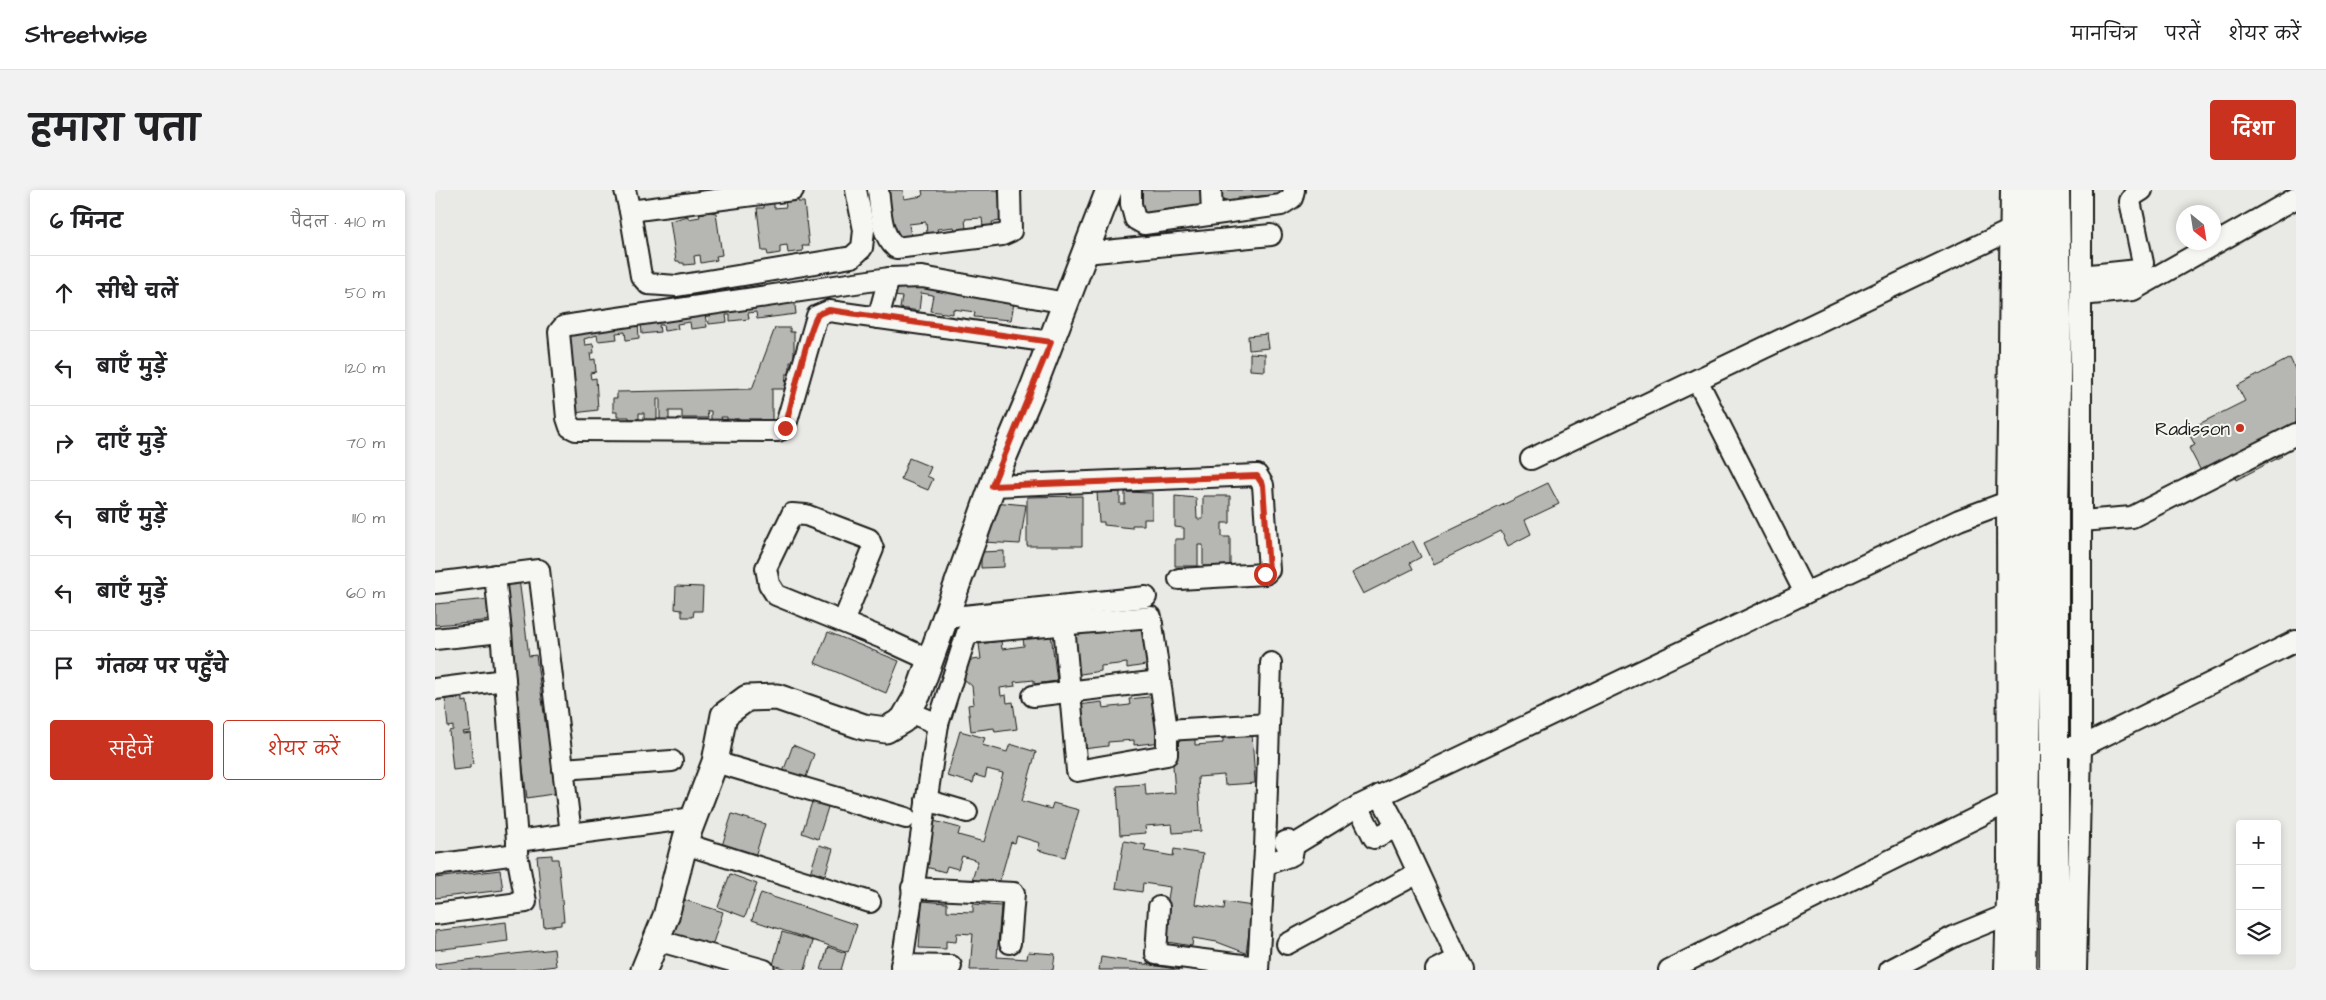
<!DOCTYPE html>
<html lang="hi">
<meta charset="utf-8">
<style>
:root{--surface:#fff;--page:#f2f2f2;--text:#202124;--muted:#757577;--line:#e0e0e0;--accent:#c8321e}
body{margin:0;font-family:"Architects Daughter","Playpen Sans Deva",sans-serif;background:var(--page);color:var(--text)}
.controls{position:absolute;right:15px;bottom:15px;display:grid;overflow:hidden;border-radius:5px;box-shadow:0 2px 8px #0003}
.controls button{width:45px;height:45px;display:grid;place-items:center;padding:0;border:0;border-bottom:1px solid var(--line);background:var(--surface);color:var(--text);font:25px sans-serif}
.compass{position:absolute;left:1741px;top:15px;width:45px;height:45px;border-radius:50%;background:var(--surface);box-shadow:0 2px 8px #0003;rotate:150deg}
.stop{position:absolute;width:15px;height:15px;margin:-11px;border:4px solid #c8321e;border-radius:50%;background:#fff}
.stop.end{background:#c8321e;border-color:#fff;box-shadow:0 1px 5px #0008}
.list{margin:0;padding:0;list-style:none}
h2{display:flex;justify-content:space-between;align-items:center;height:65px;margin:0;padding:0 20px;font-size:21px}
h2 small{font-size:16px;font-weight:400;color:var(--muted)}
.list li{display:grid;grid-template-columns:32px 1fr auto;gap:15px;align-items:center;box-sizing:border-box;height:75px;padding:0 20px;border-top:1px solid var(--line)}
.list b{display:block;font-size:19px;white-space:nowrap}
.list em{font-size:16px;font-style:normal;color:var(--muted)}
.actions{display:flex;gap:10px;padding:15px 20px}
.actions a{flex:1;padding:11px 0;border:1px solid var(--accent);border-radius:5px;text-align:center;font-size:18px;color:var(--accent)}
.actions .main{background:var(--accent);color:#fff}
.icon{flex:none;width:28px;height:28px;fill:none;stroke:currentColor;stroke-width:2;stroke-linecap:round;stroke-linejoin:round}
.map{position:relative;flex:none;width:1861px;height:780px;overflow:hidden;border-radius:5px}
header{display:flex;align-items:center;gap:30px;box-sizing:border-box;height:70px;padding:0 25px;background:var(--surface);border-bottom:1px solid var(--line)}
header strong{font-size:24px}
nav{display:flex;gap:28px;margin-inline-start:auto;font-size:18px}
.intro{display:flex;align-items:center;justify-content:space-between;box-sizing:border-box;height:120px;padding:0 30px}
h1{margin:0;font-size:35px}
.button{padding:12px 22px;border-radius:5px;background:var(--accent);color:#fff;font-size:18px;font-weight:700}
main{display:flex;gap:30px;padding:0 30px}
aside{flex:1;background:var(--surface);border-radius:5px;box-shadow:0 2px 8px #0003}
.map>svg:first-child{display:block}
</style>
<header>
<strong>Streetwise</strong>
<nav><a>मानचित्र</a><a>परतें</a><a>शेयर करें</a></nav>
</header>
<div class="intro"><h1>हमारा पता</h1><a class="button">दिशा</a></div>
<main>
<aside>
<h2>6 मिनट<small>पैदल · 410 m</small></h2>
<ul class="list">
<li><svg class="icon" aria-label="ahead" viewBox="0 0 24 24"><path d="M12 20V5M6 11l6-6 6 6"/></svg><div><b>सीधे चलें</b></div><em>50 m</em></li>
<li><svg class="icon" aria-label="left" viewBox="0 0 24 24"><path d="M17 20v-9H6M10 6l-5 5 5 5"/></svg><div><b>बाएँ मुड़ें</b></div><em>120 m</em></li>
<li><svg class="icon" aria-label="right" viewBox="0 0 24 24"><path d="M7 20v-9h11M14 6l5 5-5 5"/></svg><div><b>दाएँ मुड़ें</b></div><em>70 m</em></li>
<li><svg class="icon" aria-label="left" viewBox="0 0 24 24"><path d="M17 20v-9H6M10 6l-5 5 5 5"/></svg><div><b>बाएँ मुड़ें</b></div><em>110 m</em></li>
<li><svg class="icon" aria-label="left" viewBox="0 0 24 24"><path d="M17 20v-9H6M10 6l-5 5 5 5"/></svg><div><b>बाएँ मुड़ें</b></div><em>60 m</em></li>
<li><svg class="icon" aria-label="arrive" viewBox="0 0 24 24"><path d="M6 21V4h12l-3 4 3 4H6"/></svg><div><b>गंतव्य पर पहुँचे</b></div></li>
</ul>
<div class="actions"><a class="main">सहेजें</a><a>शेयर करें</a></div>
</aside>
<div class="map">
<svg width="1861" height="780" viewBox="0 0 1861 780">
<rect width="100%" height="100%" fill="#e9e9e5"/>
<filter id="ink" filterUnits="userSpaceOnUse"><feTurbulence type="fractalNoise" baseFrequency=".02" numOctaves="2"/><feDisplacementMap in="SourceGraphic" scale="10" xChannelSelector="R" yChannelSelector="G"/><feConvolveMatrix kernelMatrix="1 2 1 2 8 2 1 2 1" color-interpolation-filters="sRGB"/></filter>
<g filter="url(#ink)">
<g fill="#b6b6b3" stroke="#1c1c1c">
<path d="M451,0h17l1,9 19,-3 -1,-6h76l4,31 -10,1 1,4 -10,1 -1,-9 -17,1 1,10 -11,1 -1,-3 -17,2 1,3 -11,2 -1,-12 -17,2 2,12 -20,2z"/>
<path d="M703,0h69l2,18 -69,8z"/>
<path d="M782,0h70l-14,11 -1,-6 -34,3 1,6 -11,1v-5l-10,1z"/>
<path d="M363,10v2h6l5,44h-7l1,5 -15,2 -1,-8 -7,1v7l-12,2 -1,-4h-5l-5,-43h7v-4l10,-2v6l12,-1 -1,-6z"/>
<path d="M275,22l6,1 6,42 -6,1 1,4 -16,3 -1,-8 -6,1 1,8 -11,1v-2h-4l-1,-2h-3l-6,-40 18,-5v3l12,-2 -1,-3z"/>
<path d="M445,87l135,20 -4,23 -37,-3 1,-5 -22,-3v5l-23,-3 3,-16 -12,-2 -2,18 -19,-3 2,-11 -17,-2z"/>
<path d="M358,98l3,26 -39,5 -1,-7 -8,1 1,6 -19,2v-6h-4l1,7 -18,2 -1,-11 -3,1 2,13 -16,2 -1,-7 -13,2 1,5 -14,2 -1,-6h-4l1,7 -18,2 -1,-11h-3l1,15 -13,2 -1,-8 -9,1 1,6 -19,2 -1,-6 -13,4 1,6 8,-1 1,9h-4l1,7 4,-1 1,13 -6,1 1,6 5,-1 2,32 -31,4 -12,-95z"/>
<path d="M340,138h15v4h4v30h-4v12h-4l-1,15h-13v34l-11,-1v-3h-27v3h-7v-5h-6l1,3h-11v-9h-4l1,7h-26v-7h-13v9h-9v-21h-3v21h-13v-7h-5v6h-10v-2h-12v-5h-4v-14h4v-6l135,-3z"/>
<path d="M832,144l2,14 -20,2 -1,-14z"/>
<path d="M815,163l15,1v17l-15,-1z"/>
<path d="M1855,168l6,13v53l-6,3 -10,26 2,3 -46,24 -2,-4 -33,-5 -12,-23 6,-3 -8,-15 58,-29 -8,-15z"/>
<path d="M474,268l22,9 -4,9 6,3 -5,11 -27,-11z"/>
<path d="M1113,293l11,21 -34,16 6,14 -23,12 -7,-15 -67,33 -10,-21z"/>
<path d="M662,302h23v12h5v-12l27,1v26h-8v6h-12v3l-28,-3v-3h-5z"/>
<path d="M647,306v50h-55v-49z"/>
<path d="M740,306l21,2 1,21h6v-23h27v27h-8v14h8v29h-27v-21h-5v21h-23v-27h9v-11l-9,-1z"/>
<path d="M559,312l32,3 -6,39 -37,-2z"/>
<path d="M978,351l8,16 -11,6 3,6 -50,25 -11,-21z"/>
<path d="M569,361v16l-23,1v-16z"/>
<path d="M84,389l10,77 7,-1 10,73h5l8,65 -32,5 -29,-216z"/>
<path d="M241,396l27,1 -1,24h-8l-1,6h-11v-7l-7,-1z"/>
<path d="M56,409l2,21 -58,5v-21z"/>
<path d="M712,429l5,45 -25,4v-5l-26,3v5l-27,4 -6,-45 26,-4 1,7 27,-4z"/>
<path d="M393,442l71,29 -13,32 -71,-30z"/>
<path d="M616,444l6,47 -23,3v-4l-20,2 1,4 -15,2 1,8 5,-1 1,8 6,-1 4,27 -22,3 -1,-4 -23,3 -3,-26 6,-1 -2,-18 -7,-6 -3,-19 19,-2 -2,-15 22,-3 1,8 22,-3 -1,-8z"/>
<path d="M722,506l5,46 -28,3v-5l-26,2v4l-25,3 -5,-44 24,-3 1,6 27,-3 -1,-6z"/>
<path d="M27,508v4l5,-1 3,30 -8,1 1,2 7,-1 3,31 -3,1v3l-17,2 -4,-39 4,-1v-4l-5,1 -3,-28z"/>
<path d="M525,541l25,7 -3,7 25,7 3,-8 26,8 -14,49 29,8 2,-6 26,7 -14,47 -27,-7 2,-7 -23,-7 -2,7 -4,-1 -13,45 -26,-7 6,-19 -16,-5 -4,13 -11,-3 -2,6 -23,-6 12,-45 26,7 -2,7 26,7 19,-69 -16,-4 -2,9 -10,-3 -2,8 -26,-7z"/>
<path d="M817,543l3,50 -30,2 -1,-10 -26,2 3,54 -28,2 -1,-9 -27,2 1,7 -26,2 -3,-49 28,-2 1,11 29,-2 -4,-55 24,-2v9l28,-2v-7z"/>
<path d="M358,555l21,9 -9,26 -22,-8z"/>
<path d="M378,609l16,5 -11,35 -16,-6z"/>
<path d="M297,624l33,10 -12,39 -33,-11z"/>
<path d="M689,651l22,4 -2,6 29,5 1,-7 29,5 -8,50 29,5 1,-7 28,4 -7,47 -29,-11 -24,-4 -1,8 -31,-5 9,-54 -27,-4 -1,9 -26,-4z"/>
<path d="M384,655l14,4 -8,26 -6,-2 -3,8 -8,-2z"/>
<path d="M117,665v4h6l6,62h-3v4l-17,2 -7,-71z"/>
<path d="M65,680l3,20 -68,8v-20z"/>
<path d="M295,684l27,10 -12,33 -27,-10z"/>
<path d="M326,703l96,32 -9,27 -96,-32z"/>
<path d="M243,708l45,14 -12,37 -44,-13z"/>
<path d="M487,711l25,2v8l26,1v-8l28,2 -4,51 30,2 1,-7 27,2 -2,16h-83l3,-36 -16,-1 -1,9 -10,-1v8l-27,-1z"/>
<path d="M71,732l2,19 -73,9v-19z"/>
<path d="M347,742l31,9 -8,29h-16l-16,-5z"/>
<path d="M393,757l18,6 -5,17h-20z"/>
<path d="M119,759l2,17 -35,4h-86v-6z"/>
<path d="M666,767l81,13h-83z"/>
</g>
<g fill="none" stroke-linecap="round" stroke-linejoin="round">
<defs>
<g id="minor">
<path d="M190,0l5,21"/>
<path d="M358,0l-163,21 11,65 7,8 29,2 175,-29 10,-9 2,-18 -8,-40"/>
<path d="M443,0c3,20 2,44 18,58l106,-13 9,-4 -1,-41"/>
<path d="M696,0v14l4,15 9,5 137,-19 11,-7 2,-8"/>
<path d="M776,0l1,24"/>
<path d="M650,63l186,-18"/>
<path d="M1646,86l57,-6 4,-2 1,-5 -13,-62 4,-6 8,-5"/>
<path d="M1646,105l52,-5 163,-92"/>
<path d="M443,128l11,-40"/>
<path d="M616,152l-222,-31 -12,5 -32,112 -7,3 -202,-1 -6,-3 -3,-9 -8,-86 5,-6 12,-2 313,-46 33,-1 144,26"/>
<path d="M1262,190l108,213"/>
<path d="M1096,269l480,-229"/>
<path d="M557,296l265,-11 6,10 6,85 -4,4 -86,5"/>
<path d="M1646,331l51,-4 164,-83"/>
<path d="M0,393l104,-13 32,264"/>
<path d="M509,428l202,-21"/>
<path d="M408,432l30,-73 -4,-10 -63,-24 -14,-1 -26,54 3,16 7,11 106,43 48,22"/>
<path d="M629,435l13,146 90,-16v-25"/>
<path d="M66,442l4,48"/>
<path d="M0,449l66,-7 -6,-57"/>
<path d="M0,499l70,-9 12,161"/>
<path d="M598,506l127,-15 7,49 102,-6"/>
<path d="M474,522l29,12 29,-91 184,-16 9,64"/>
<path d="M1633,557h13l215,-106"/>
<path d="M280,572l191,56"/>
<path d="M128,579l109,-8"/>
<path d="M945,605l17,32"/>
<path d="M491,610l41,12"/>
<path d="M923,616l16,32 23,-11 66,143"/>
<path d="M250,654l185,58"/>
<path d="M859,655l64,-39 601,-286 48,-18"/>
<path d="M0,675l82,-11"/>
<path d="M829,675l28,-10 2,-10 -6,-4 -3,1"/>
<path d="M477,698l102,5 -4,50"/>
<path d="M724,717l-3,47 102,13"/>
<path d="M0,724l91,-12 -9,-48v-13l177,-23"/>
<path d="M221,750l108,30"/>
<path d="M852,754l131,-71"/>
<path d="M466,775l50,1"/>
<path d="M466,780l37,-246"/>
<path d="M823,780l7,-120 6,-187"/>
<path d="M1001,780l22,-11"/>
<path d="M1234,780l339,-168"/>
<path d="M1455,780l67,-35 49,-20"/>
<path d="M1570,780l3,-109 -1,-359 4,-312"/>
<path d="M1641,780l5,-223v-557"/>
</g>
<path id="major" d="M209,780l22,-54 20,-78 29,-76 9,-47 23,-17 30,-1 87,30 22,3 17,-10 15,-26 79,-221 36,-85 76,-198"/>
<g id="highway">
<path d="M1587,780l11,-780"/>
<path d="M1619,780v-462l3,-187 -2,-131"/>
</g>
</defs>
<use href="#minor" stroke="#1c1c1c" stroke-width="24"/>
<use href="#major" stroke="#1c1c1c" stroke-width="29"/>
<use href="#highway" stroke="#1c1c1c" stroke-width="31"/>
<use href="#minor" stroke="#f6f6f2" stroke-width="20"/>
<use href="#major" stroke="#f6f6f2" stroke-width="25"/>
<use href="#highway" stroke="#f6f6f2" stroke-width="28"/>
</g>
</g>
<g fill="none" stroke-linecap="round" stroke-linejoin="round" filter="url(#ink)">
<path stroke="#c8321e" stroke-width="6" d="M350,238c5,-18 24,-103 33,-113 3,-3 7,-3 11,-5l222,32 -59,144 265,-10 6,9 6,85 -4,4"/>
</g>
<circle fill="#c8321e" stroke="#f6f6f2" stroke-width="2" cx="1805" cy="238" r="5"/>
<g text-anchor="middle" stroke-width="4" stroke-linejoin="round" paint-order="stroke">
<g font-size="19" fill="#1c1c1c" stroke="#f6f6f2" text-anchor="end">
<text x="1795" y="245">Radisson</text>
</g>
</g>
</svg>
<div class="controls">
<button>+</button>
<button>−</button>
<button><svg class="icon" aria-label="layers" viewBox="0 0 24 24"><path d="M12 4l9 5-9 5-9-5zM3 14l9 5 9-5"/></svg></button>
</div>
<svg class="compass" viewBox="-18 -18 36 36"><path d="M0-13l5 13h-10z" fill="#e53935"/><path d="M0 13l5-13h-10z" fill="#757577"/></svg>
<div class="stop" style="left:830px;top:384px"></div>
<div class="stop end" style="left:350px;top:238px"></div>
</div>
</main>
